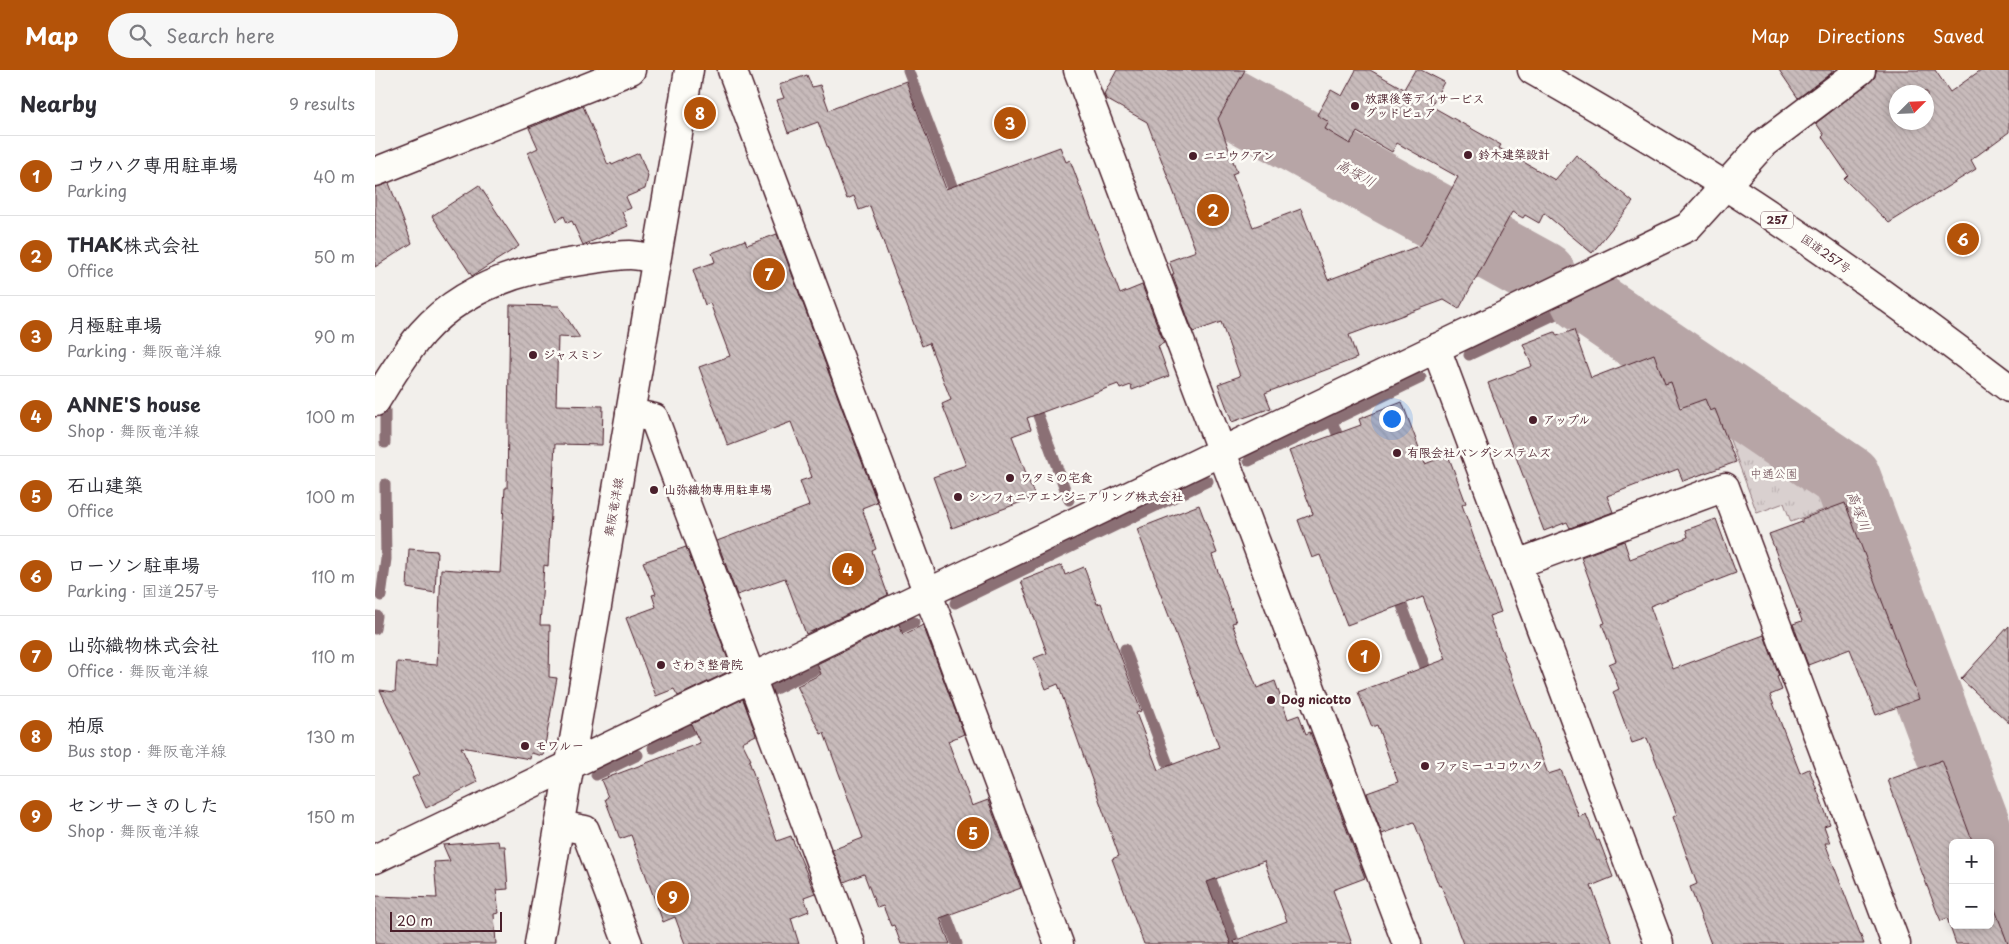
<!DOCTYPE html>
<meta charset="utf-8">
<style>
:root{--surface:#fff;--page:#f7f7f7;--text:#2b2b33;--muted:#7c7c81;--line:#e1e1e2;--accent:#b45309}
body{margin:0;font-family:"Playpen Sans","Klee One",sans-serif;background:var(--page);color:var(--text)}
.controls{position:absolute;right:15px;bottom:15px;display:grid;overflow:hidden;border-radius:8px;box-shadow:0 2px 8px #0003}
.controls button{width:45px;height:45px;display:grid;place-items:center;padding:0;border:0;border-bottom:1px solid var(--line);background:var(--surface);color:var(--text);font:25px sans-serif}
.compass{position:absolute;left:1514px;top:15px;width:45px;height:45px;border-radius:50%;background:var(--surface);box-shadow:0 2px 8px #0003;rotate:66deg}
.scale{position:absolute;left:15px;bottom:12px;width:112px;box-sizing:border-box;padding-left:5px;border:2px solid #4a1f2b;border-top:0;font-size:14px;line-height:18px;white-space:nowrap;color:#4a1f2b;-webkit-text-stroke:4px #fdfcf7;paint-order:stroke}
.you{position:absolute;left:1016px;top:348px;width:18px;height:18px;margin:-12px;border:4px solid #fff;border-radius:50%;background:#1a73e8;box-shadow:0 0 0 8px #1a73e833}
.badge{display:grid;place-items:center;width:32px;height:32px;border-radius:50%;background:var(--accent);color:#fff;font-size:16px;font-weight:700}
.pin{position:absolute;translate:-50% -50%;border:2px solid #fff;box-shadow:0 1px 5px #0006}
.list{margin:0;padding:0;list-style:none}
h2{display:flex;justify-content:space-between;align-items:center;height:65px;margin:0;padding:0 20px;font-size:21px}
h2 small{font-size:16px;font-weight:400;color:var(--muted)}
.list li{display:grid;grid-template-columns:32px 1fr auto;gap:15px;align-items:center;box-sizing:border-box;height:80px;padding:0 20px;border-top:1px solid var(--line)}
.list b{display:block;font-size:19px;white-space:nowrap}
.list p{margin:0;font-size:16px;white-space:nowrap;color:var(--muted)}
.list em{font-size:16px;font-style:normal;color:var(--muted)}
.icon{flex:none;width:28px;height:28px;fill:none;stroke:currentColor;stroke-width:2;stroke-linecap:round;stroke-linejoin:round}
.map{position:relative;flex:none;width:1634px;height:874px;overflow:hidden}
header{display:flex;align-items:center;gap:30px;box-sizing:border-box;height:70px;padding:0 25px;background:var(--accent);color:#fff}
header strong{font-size:24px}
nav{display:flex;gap:28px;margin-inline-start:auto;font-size:18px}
.search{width:350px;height:45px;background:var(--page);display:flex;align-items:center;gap:12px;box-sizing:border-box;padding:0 18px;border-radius:28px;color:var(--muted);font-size:19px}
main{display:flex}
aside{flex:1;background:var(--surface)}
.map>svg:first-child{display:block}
</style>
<header>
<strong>Map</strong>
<div class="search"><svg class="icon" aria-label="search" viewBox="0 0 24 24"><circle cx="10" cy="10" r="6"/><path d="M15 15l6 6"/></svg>Search here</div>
<nav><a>Map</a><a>Directions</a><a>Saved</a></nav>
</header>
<main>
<aside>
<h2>Nearby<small>9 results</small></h2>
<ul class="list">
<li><span class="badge">1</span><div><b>コウハク専用駐車場</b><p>Parking</p></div><em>40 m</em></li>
<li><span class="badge">2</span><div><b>THAK株式会社</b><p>Office</p></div><em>50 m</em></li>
<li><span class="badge">3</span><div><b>月極駐車場</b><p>Parking · 舞阪竜洋線</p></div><em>90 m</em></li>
<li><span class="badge">4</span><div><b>ANNE'S house</b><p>Shop · 舞阪竜洋線</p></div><em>100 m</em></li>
<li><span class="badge">5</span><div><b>石山建築</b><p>Office</p></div><em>100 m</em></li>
<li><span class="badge">6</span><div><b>ローソン駐車場</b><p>Parking · 国道257号</p></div><em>110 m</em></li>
<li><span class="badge">7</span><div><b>山弥織物株式会社</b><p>Office · 舞阪竜洋線</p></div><em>110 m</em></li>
<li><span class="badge">8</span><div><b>柏原</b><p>Bus stop · 舞阪竜洋線</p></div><em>130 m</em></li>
<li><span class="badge">9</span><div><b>センサーきのした</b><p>Shop · 舞阪竜洋線</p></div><em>150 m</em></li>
</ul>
</aside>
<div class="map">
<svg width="1634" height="874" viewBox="0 0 1634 874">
<defs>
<pattern id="park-tufts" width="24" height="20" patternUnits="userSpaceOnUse" patternTransform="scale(1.25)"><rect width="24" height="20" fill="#d9d0cf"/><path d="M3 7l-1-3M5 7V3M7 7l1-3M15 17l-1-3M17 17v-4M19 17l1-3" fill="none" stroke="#bcb2b2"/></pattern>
<pattern id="building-back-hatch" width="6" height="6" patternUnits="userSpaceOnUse" patternTransform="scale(1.25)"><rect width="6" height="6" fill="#c8bbbb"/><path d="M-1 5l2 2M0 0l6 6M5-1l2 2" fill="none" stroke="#ada0a1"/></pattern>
</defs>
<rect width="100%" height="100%" fill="#f2efeb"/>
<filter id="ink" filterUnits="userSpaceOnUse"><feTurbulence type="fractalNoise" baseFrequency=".02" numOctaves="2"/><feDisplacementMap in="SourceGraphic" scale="10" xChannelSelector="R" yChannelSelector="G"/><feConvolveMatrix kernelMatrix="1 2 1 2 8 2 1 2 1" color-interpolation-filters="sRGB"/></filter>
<g filter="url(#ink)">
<path fill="url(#park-tufts)" stroke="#92787d" d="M1339,327l126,87 6,17 -55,21 -7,-19 -27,10z"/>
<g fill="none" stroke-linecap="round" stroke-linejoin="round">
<g stroke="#8b6f75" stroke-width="11">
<path d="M533,0l49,129"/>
<path d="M1204,232l6,-2"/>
<path d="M1094,285l87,-41"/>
<path d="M657,329l37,101"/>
<path d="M6,332l4,8v33"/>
<path d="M957,351l10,25"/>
<path d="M874,391l172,-83"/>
<path d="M1022,522l33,88"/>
<path d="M6,526l5,-37 -1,-75"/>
<path d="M580,533l253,-122"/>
<path d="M0,559l2,-13"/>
<path d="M512,565l27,-13"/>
<path d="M750,579l48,129"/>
<path d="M396,621l62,-30"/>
<path d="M278,678l53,-26"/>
<path d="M221,705l42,-20"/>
<path d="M831,796l29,78"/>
<path d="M566,832l16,42"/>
</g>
<g stroke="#b7a5a6" stroke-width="68">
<path d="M796,0l371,205"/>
<path d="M1209,229l263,179 136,365"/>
<path d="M1615,791l19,50"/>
</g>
</g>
<g fill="url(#building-back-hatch)" stroke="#4a1f2b" fill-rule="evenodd">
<path d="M742,0h128l-27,49 19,53 -5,2 21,53 48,-18 27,71 93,-35 37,-68 -61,-34 -5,9 -35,-20 -7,12 -25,-15 4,-7 -12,-7 14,-25 11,6 14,-26h14l34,19 11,-19h6l23,12 -13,24 70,39 -2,3 56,32 21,-25 57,47 -41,51 -48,-40 -5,10 -14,-8 -2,3 -11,-6 -53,97 -15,-9 -95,35 8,23 -92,35 6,15 -39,14 -14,-38 22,-8 -19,-54 -28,10 -21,-58h2l-5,-13 27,-10 -49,-129 -41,-23 -2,-5z"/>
<path d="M1404,0h56l-37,28z"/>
<path d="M1501,0h59l15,22 31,-22h28v62l-38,28 5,9 -87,54 -45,-44 4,-4 -26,-38 2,-2 -8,-12 54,-41 5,-5zM1522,22h30v30h-30z"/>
<path d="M432,5l5,12 8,-2 9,25 77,-29 40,108 114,-42 6,15 4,-2 50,134 22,-9 22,58 -6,3 11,30 -37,14 -1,-5 -11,4 -2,-5 -91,34 4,11 -19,7 23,61 -83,31 -19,-51 33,-12 -24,-61 9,-4 -22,-57 -7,3 -52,-140 -11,4 -5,-14 -7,3 -29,-77 -30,11 -11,-33 7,-2 -5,-13z"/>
<path d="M208,36l25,59 3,-2 1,2 27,-12 9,23 -3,13 -19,8 5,11 -9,4 6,14 -45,19 -11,-24 -5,2 -3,-7 -7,5 -29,-68 10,-5 -9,-20z"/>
<path d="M14,113l23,60 -37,24v-80z"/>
<path d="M104,115l40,61 -47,30 -40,-60z"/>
<path d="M402,164l100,268 -15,6 14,41 -4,2 16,44 -82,39 -21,-56 -48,17 -20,-54 92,-35 -9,-25 12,-4 -21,-55 -63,24 -29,-79 31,-11 -20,-53 -5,2 -12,-35 22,-8 -3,-9 33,-13 2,5z"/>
<path d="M135,235l49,1 21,32 -22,-1 -2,68 47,1 -1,39 -47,-1 -7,122 -4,-1 -4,60h10l-1,52 8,1 -14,78 -12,-3 -1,6 -69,-12 17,35 -52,26 -14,-30 8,-4 -40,-84 15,2 2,-30 40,3 4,-96 59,4 5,-85h2z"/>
<path d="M1199,260l17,48 63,-24 11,30 6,-2 9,26 25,-9 5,12 5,-2 21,53 -53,19 -5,-12 -71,27 6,16 -43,16 -3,-6 -23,9 -56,-148 44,-17 -9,-22 32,-12 2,4z"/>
<path d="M1027,332l23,62 23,-9 18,48 -4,2 39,107 -12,4 59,158 13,-4 18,47 7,-3 11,27 2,-1 14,37 -22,9 22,58h-150l-22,-59 -2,1 -25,-64 -32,12 -15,-41 31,-11 -21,-57 -5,2 -14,-35 88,-33 -23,-62 -76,28 -27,-70 -8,3 -14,-38 15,-6 -24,-63 72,-26 -2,-6z"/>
<path d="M1470,433l74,196 -43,16 -26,-66 -42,16 -15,-41 9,-3 -33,-87 33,-12v-3z"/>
<path d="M824,435l18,48 -5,2 24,67 -4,1 25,65 18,-7 13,38 11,-4 7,19 4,-2 55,146 -32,12 19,54h-117l-1,-3 53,-20 -23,-60 -57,21 24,62h-87l-32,-85 7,-3 -61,-172 -12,5 -12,-31 13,-5 -26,-72 41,-16 3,10 19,-8 13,37 4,-1 40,108 -5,2 22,57 61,-23 -63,-165h1l-20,-53z"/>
<path d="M1341,449l20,54 -86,33 23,63 91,-34 15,41 -2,1 5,13 -12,5 30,78 9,-4 21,55 -6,2 6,17h-5l39,101h-153l-21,-57 7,-3 -24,-67 4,-2 -30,-77 -15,5 -19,-51 6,-3 -10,-25 7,-3 -14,-37 3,-1 -24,-66 43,-16 6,18 58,-22 -2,-7z"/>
<path d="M311,477l46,123 -54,26 -4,-7 -18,7 -30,-78 30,-11 -4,-12 4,-1 -13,-32z"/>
<path d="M34,479l28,2 -2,42 -28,-5z"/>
<path d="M524,554l4,11 20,-10 41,109 -16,7 24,65 16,-6 33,88 -81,30 10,26h-49l-7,-19 -3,1 -8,-20 -6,2 -13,-34 -20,8 -12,-32 31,-12 -39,-105 -3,1 -24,-48 24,-12 -4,-10z"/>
<path d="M1634,556v97l-48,-44z"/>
<path d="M368,629l13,36 -14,7 9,18 -2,1 28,80 14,-5 24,57 -11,4 5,14 -18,7 8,26h-114l-10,-27 -12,5 -32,-87 -11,4 -15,-40 3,-2 -7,-17 99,-37 -9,-19z"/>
<path d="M1567,690l31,83h-20v82h37v-29l18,48h-52l-9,-26 -6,3 -4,-9 -27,-71 -22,-61z"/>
<path d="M123,771l1,5h6l3,43 -12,1 3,23 -5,1 2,30h-121v-48l62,2 -3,-36 16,-1 -7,-16z"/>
</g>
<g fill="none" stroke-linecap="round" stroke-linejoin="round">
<defs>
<g id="minor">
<path d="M357,0l327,874"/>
<path d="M703,0l329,874"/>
<path d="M0,102l256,-102"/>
<path d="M1061,278l223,596"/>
<path d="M0,332c15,-24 29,-48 47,-69 39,-44 95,-63 152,-71 18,-2 38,-7 56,-7 8,0 18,3 26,4"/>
<path d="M255,343l24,5 197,526"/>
<path d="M1142,494l208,-77 171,457"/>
<path d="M0,789l1313,-632 76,-84 97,-73"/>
</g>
<path id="tertiary" d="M184,755l26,5 43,114"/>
<path id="secondary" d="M164,874l150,-874"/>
<path id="trunk" d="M1157,0c74,42 148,86 220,133 88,58 173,121 257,185"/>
</defs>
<use href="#minor" stroke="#4a1f2b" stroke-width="31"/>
<use href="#tertiary" stroke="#4a1f2b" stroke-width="31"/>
<use href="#secondary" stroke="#4a1f2b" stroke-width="31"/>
<use href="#trunk" stroke="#4a1f2b" stroke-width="31"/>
<use href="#minor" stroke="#fdfcf7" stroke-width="28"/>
<use href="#tertiary" stroke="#fdfcf7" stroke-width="28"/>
<use href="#secondary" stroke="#fdfcf7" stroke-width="28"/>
<use href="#trunk" stroke="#fdfcf7" stroke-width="28"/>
</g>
</g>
<g fill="#4a1f2b" stroke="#fdfcf7" stroke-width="2">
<circle cx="980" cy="36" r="5"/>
<circle cx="1093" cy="85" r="5"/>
<circle cx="818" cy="86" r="5"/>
<circle cx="158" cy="285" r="5"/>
<circle cx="1158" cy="350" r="5"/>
<circle cx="1022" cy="383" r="5"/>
<circle cx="635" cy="408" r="5"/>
<circle cx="279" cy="420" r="5"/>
<circle cx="583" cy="427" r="5"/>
<circle cx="286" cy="595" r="5"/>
<circle cx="896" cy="630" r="5"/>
<circle cx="150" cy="676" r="5"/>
<circle cx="1050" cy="696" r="5"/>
</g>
<g text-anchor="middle" stroke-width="5" stroke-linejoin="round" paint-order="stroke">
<rect fill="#fdfcf7" stroke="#806168" stroke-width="1" x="1386" y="141.5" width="32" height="17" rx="4"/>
<g font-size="11" font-weight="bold" fill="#4a1f2b">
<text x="1402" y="154">257</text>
</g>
<g font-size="12" font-weight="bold" fill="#4a1f2b" stroke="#fdfcf7" text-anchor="start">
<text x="990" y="33">放課後等デイサービス<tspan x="990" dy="14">グッドピュア</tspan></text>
<text x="1103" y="89">鈴木建築設計</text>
<text x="828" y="90">ニエウクアン</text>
<text x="168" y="289">ジャスミン</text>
<text x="1168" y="354">アップル</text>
<text x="1032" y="387">有限会社バンダシステムズ</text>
<text x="645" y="412">ワタミの宅食</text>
<text x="289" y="424">山弥織物専用駐車場</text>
<text x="593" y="431">シンフォニアエンジニアリング株式会社</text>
<text x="296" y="599">さわき整骨院</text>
<text x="906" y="634">Dog nicotto</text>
<text x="160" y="680">モワルー</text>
<text x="1060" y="700">ファミーユコウハク</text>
</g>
<g font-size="12" fill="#4a1f2b" stroke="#fdfcf7">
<text transform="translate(1451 184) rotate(35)" y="4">国道257号</text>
<text transform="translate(239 437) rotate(-80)" y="4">舞阪竜洋線</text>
</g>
<g font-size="12" fill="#6e4b54" stroke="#fdfcf7">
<text x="1399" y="408">中通公園</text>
</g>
<g font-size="14" font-style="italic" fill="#704e56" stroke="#fdfcf7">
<text transform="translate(981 103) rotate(29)" y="5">高塚川</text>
<text transform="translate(1484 441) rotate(69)" y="5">高塚川</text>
</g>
</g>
</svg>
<div class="controls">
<button>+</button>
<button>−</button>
</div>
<svg class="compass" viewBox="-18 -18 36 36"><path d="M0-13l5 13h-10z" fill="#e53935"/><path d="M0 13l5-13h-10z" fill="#7c7c81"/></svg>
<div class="scale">20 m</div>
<div class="you"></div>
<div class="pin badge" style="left:989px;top:586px">1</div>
<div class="pin badge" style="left:838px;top:140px">2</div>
<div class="pin badge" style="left:635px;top:53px">3</div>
<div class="pin badge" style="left:473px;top:499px">4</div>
<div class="pin badge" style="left:598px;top:763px">5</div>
<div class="pin badge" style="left:1588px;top:169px">6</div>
<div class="pin badge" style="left:394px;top:204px">7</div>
<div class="pin badge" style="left:325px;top:43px">8</div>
<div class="pin badge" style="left:298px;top:827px">9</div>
</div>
</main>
